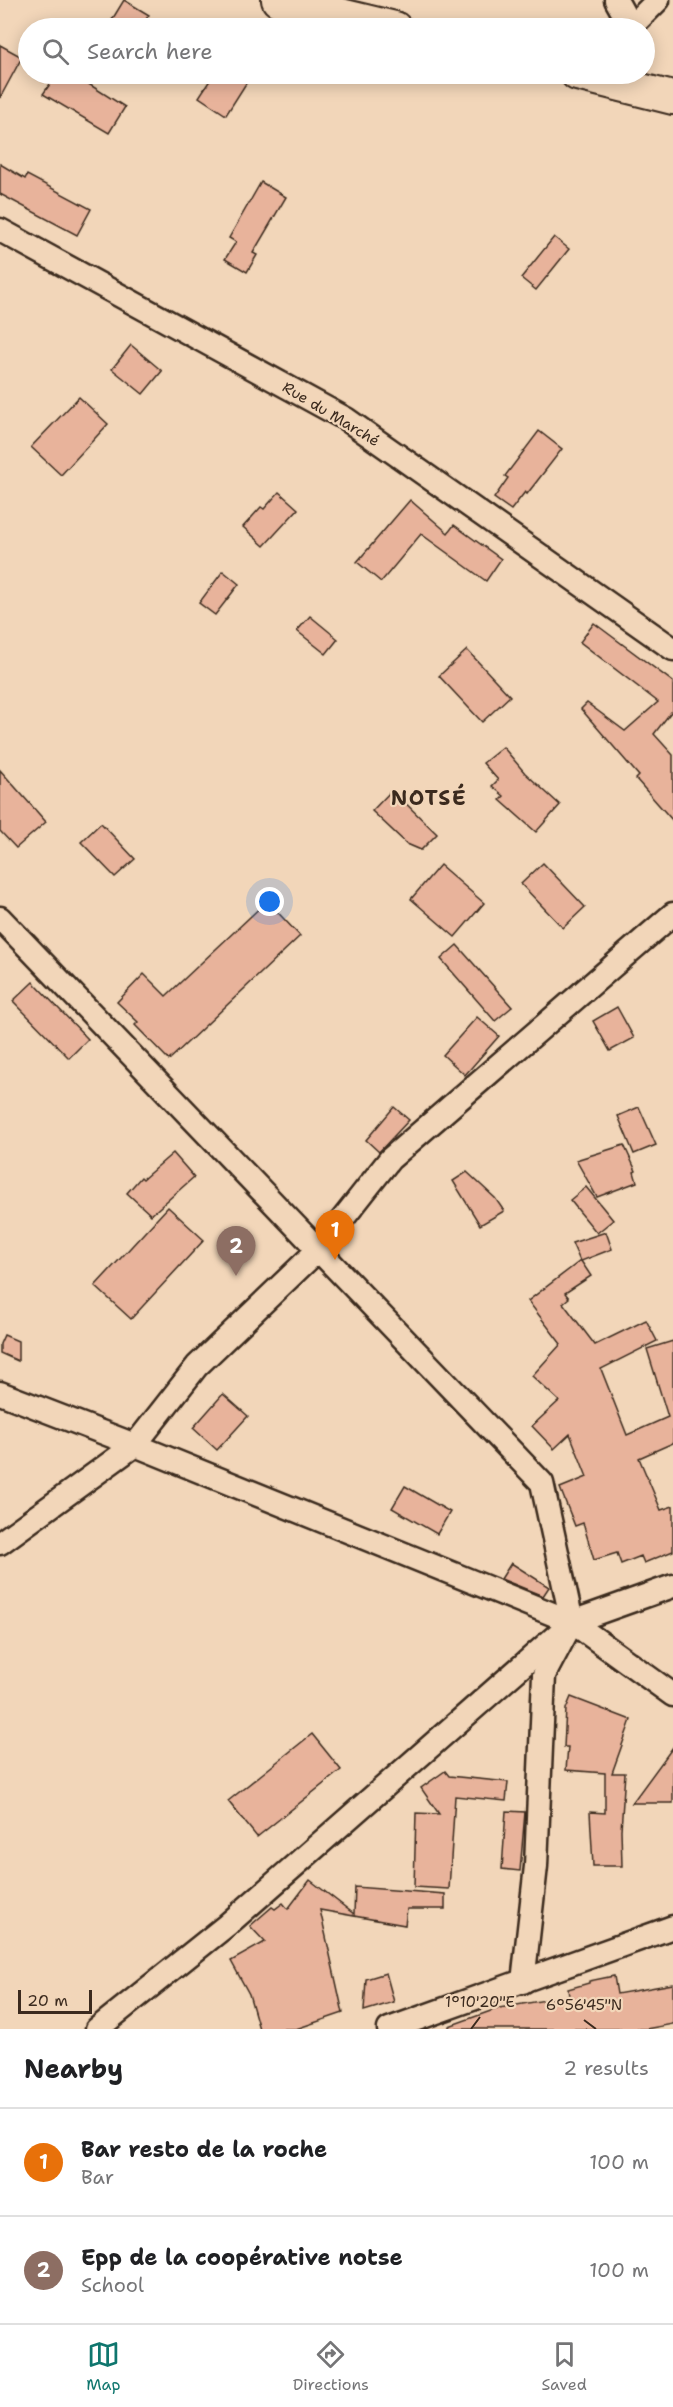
<!DOCTYPE html>
<meta charset="utf-8">
<style>
:root{--surface:#fff;--page:#f6f6f6;--text:#202124;--muted:#757577;--line:#e0e0e0;--accent:#0f766e}
body{margin:0;font-family:"Shantell Sans",sans-serif;background:var(--page);color:var(--text)}
.scale{position:absolute;left:18px;bottom:15px;width:74px;box-sizing:border-box;padding-left:6px;border:3px solid #3b2a1e;border-top:0;font-size:16px;line-height:21px;white-space:nowrap;color:#3b2a1e;-webkit-text-stroke:4px #f2d6b9;paint-order:stroke}
.you{position:absolute;left:270px;top:902px;width:21px;height:21px;margin:-15px;border:4px solid #fff;border-radius:50%;background:#1a73e8;box-shadow:0 0 0 9px #1a73e833}
.badge{display:grid;place-items:center;width:39px;height:39px;border-radius:50%;background:var(--accent);color:#fff;font-size:20px;font-weight:700}
.pin{position:absolute;translate:-50% -50px;filter:drop-shadow(0 2px 3px #0008)}
.pin::after{content:'';position:absolute;top:32px;width:21px;height:18px;background:inherit;clip-path:polygon(0 0,100% 0,50% 100%)}
.list{margin:0;padding:0;list-style:none}
h2{display:flex;justify-content:space-between;align-items:center;height:78px;margin:0;padding:0 24px;font-size:26px}
h2 small{font-size:20px;font-weight:400;color:var(--muted)}
.list li{display:grid;grid-template-columns:39px 1fr auto;gap:18px;align-items:center;box-sizing:border-box;height:108px;padding:0 24px;border-top:2px solid var(--line)}
.list b{display:block;font-size:22px;white-space:nowrap}
.list p{margin:0;font-size:20px;white-space:nowrap;color:var(--muted)}
.list em{font-size:20px;font-style:normal;color:var(--muted)}
.icon{flex:none;width:33px;height:33px;fill:none;stroke:currentColor;stroke-width:2;stroke-linecap:round;stroke-linejoin:round}
.map{position:relative;flex:none;width:673px;height:2029px;overflow:hidden}
.search{position:absolute;background:var(--surface);box-shadow:0 3px 15px #0003;left:18px;right:18px;top:18px;height:66px;display:flex;align-items:center;gap:15px;box-sizing:border-box;padding:0 21px;border-radius:33px;color:var(--muted);font-size:22px}
.sheet{height:294px;background:var(--surface)}
nav{display:flex;justify-content:space-around;align-items:center;box-sizing:border-box;height:84px;border-top:2px solid var(--line);background:var(--surface);font-size:16px;color:var(--muted)}
nav a{display:grid;justify-items:center;gap:3px}
nav .on{color:var(--accent)}
.map>svg:first-child{display:block}
</style>
<div class="map">
<svg width="673" height="2029" viewBox="0 0 673 2029">
<rect width="100%" height="100%" fill="#f2d6b9"/>
<filter id="ink" filterUnits="userSpaceOnUse"><feTurbulence type="fractalNoise" baseFrequency=".0167" numOctaves="2"/><feDisplacementMap in="SourceGraphic" scale="12" xChannelSelector="R" yChannelSelector="G"/><feConvolveMatrix kernelMatrix="1 2 1 2 8 2 1 2 1" color-interpolation-filters="sRGB"/></filter>
<g filter="url(#ink)">
<g fill="#e8b39b" stroke="#3b2a1e" stroke-width="1.5">
<path d="M124,0l25,15 -9,13h-33z"/>
<path d="M0,45l22,12 -22,41z"/>
<path d="M57,74h16l52,33 -16,26 -66,-39z"/>
<path d="M214,74h38l-26,41 -27,-18z"/>
<path d="M0,164l25,15 2,-4 64,34 -14,26 -77,-41z"/>
<path d="M261,182l25,15 -33,56 4,2 -10,17 -22,-13 11,-17 -7,-4z"/>
<path d="M554,237l15,12 -33,41 -15,-12z"/>
<path d="M131,345l31,26 -19,23 -31,-25z"/>
<path d="M79,397l29,27 -47,51 -30,-28z"/>
<path d="M539,431l23,18 -35,45 -2,-2 -14,18 -17,-12 14,-20 -3,-2z"/>
<path d="M279,492l19,17 -34,37 -21,-19 18,-20 3,2z"/>
<path d="M410,500l38,33 6,-8 47,34 -15,22 -65,-47 -40,48 -24,-20z"/>
<path d="M223,571l16,13 -24,31 -16,-12z"/>
<path d="M310,616l28,23 -12,15 -29,-23z"/>
<path d="M594,623l79,59v31l-2,-1 -17,22 19,21v66l-37,-42 3,-3 -58,-67 6,-6 38,28 33,-29 -78,-60z"/>
<path d="M467,650l43,46 -28,26 -43,-46z"/>
<path d="M503,747l22,26 35,32 -24,27 -36,-32 4,-4 -12,-10 6,-6 -15,-17z"/>
<path d="M0,770l46,52 -30,26 -16,-17z"/>
<path d="M392,790l45,44 -16,16 -14,-6 -35,-33z"/>
<path d="M101,823l34,36 -20,18 -34,-35z"/>
<path d="M543,863l42,44 -22,21 -42,-44z"/>
<path d="M440,865l44,38 -29,34 -44,-38z"/>
<path d="M267,901l33,35 -131,124 -34,-35 3,-3 -21,-20 27,-28 22,22z"/>
<path d="M457,945l55,62 -17,14 -54,-62z"/>
<path d="M33,982l55,57 -19,19 -56,-57z"/>
<path d="M617,1007l17,31 -24,13 -17,-30z"/>
<path d="M477,1017l22,19 -34,39 -22,-20z"/>
<path d="M394,1107l15,13 -30,32 -13,-12z"/>
<path d="M639,1107l17,38 -22,9 -16,-38z"/>
<path d="M624,1145l12,26 -2,1 3,10 -40,15 -21,-37z"/>
<path d="M173,1153l21,24 -43,38 -24,-22 14,-16 2,2z"/>
<path d="M467,1172l28,26 9,13 -24,14 -27,-44z"/>
<path d="M586,1187l27,33 -16,13 -27,-33z"/>
<path d="M168,1207l36,33 -73,79 -36,-33z"/>
<path d="M606,1232l6,17 -31,12 10,15 -26,17 4,5 -6,5 32,42 51,-25 11,21 -56,28 26,66 41,-18 -21,-68 26,-8v102l-34,15 22,52 12,-4v45l-29,12 -3,-7 -20,8 -4,-11 -23,7 -11,-37 -8,3 -15,-38 27,-11 -17,-43 -16,15 -22,-23 27,-25 -27,-25 29,-32 -33,-43 52,-40 -8,-18z"/>
<path d="M4,1335l14,6v20l-18,-8v-9z"/>
<path d="M223,1394l25,22 -31,34 -24,-22z"/>
<path d="M405,1486l45,26 -13,22 -45,-26z"/>
<path d="M511,1563l38,24 -6,9 -42,-17z"/>
<path d="M571,1697l60,23 -19,53h13l-4,57 1,36h-29l-3,-54 15,1v-40l-39,-3 2,-23h-4l2,-38z"/>
<path d="M312,1734l29,36 -84,67 -29,-36z"/>
<path d="M673,1747v56h-41z"/>
<path d="M445,1771l4,5 59,6 -2,19 -51,-5 -6,93 -35,-2 2,-74 23,1 -18,-26z"/>
<path d="M506,1811l19,1 -5,59 -18,-2z"/>
<path d="M310,1880l44,34 1,-27 90,7v15h-38l-2,16 -85,-15 23,103 -47,16h-37l-10,-35 -18,-33 34,-19 -15,-16 22,-19 3,2 8,-6 5,6z"/>
<path d="M386,1973l8,29 -30,9 2,-32z"/>
<path d="M614,1976l3,18 56,-10v40l-27,5h-197v-3l50,-18 70,-12 -1,-7 21,-6v-2z"/>
</g>
<g fill="none" stroke-linecap="round" stroke-linejoin="round">
<defs>
<g id="minor">
<path d="M616,0l15,27"/>
<path d="M630,28l28,-28"/>
<path d="M0,230l346,189 327,230"/>
<path d="M0,918l542,565 30,139 -28,53 -8,191 -13,116"/>
<path d="M0,1393l135,52 437,177 101,73"/>
<path d="M0,1543l135,-98 62,-79 122,-117 71,-90 283,-245"/>
<path d="M97,2029l130,-104 345,-303 101,-36"/>
<path d="M389,2029l284,-102"/>
</g>
<g id="secondary">
<path d="M278,0l117,28"/>
<path d="M577,74l96,24"/>
</g>
</defs>
<use href="#minor" stroke="#3b2a1e" stroke-width="27"/>
<use href="#secondary" stroke="#3b2a1e" stroke-width="36"/>
<use href="#minor" stroke="#f2d6b9" stroke-width="22"/>
<use href="#secondary" stroke="#f2d6b9" stroke-width="32"/>
</g>
</g>
<path fill="none" stroke="#3b2a1e" stroke-width="2" d="M584,2020l12,9M471,2029l9,-12"/>
<g text-anchor="middle" stroke-width="4.5" stroke-linejoin="round" paint-order="stroke">
<g font-size="15" fill="#3b2a1e" stroke="#f2d6b9">
<text transform="translate(331 414) rotate(31)" y="5">Rue du Marché</text>
</g>
<g font-size="21" font-weight="bold" letter-spacing="1.5" fill="#3b2a1e" stroke="#f2d6b9">
<text x="429" y="805">NOTSÉ</text>
</g>
</g>
<g font-size="15" text-anchor="middle" fill="#3b2a1e" stroke="#f2d6b9" stroke-width="4.5" stroke-linejoin="round" paint-order="stroke">
<text x="480" y="2007">1°10'20"E</text>
<text x="584" y="2010">6°56'45"N</text>
</g>
</svg>
<div class="scale">20 m</div>
<div class="you"></div>
<div class="pin badge" style="left:335px;top:1260px;background:#e8710a">1</div>
<div class="pin badge" style="left:236px;top:1276px;background:#8d6e63">2</div>
<div class="search"><svg class="icon" aria-label="search" viewBox="0 0 24 24"><circle cx="10" cy="10" r="6"/><path d="M15 15l6 6"/></svg>Search here</div>
</div>
<section class="sheet">
<h2>Nearby<small>2 results</small></h2>
<ul class="list">
<li><span class="badge" style="background:#e8710a">1</span><div><b>Bar resto de la roche</b><p>Bar</p></div><em>100 m</em></li>
<li><span class="badge" style="background:#8d6e63">2</span><div><b>Epp de la coopérative notse</b><p>School</p></div><em>100 m</em></li>
</ul>
</section>
<nav>
<a class="on"><svg class="icon" aria-label="map" viewBox="0 0 24 24"><path d="M3 6l6-2 6 2 6-2v14l-6 2-6-2-6 2zM9 4v14M15 6v14"/></svg>Map</a>
<a><svg class="icon" aria-label="directions" viewBox="0 0 24 24"><path d="M12 3l9 9-9 9-9-9zM9 14v-3h6M13 9l2 2-2 2"/></svg>Directions</a>
<a><svg class="icon" aria-label="saved" viewBox="0 0 24 24"><path d="M7 4h10v16l-5-4-5 4z"/></svg>Saved</a>
</nav>
